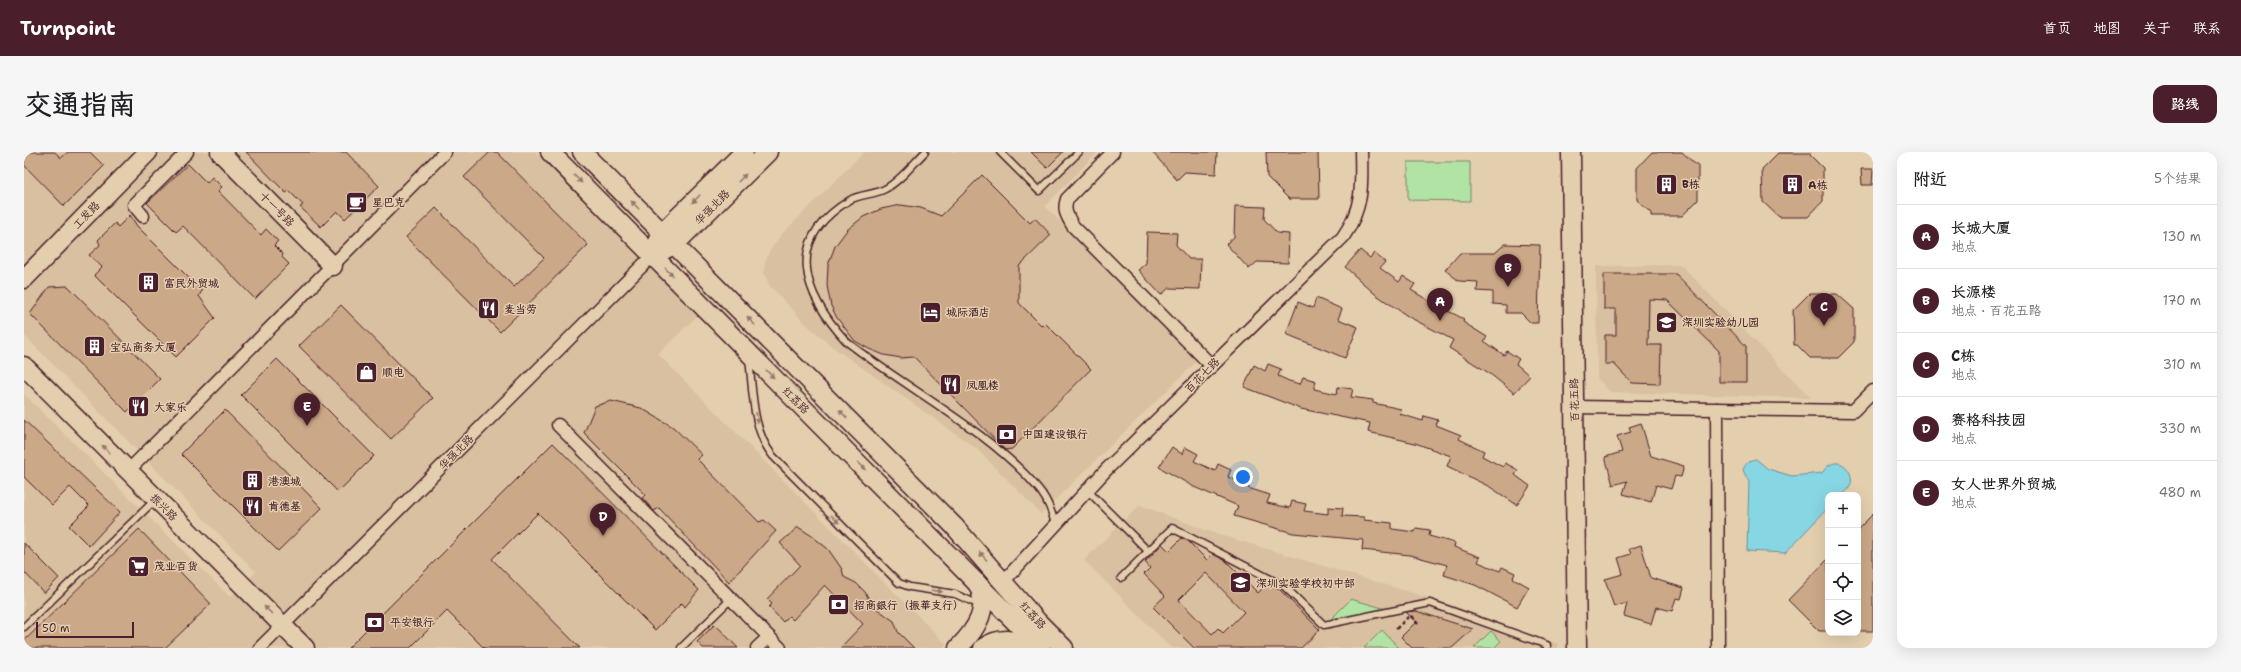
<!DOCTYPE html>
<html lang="zh">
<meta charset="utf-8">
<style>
:root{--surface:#fff;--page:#f6f6f6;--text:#202124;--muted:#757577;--line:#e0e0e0;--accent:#4a1f2b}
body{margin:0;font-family:"Shantell Sans","LXGW WenKai TC",sans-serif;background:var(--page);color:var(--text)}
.controls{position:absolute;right:12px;bottom:12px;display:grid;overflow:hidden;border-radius:8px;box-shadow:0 4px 16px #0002}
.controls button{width:36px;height:36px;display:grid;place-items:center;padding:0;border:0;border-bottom:1px solid var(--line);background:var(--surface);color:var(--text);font:20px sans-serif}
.scale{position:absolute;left:12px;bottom:10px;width:98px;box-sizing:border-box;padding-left:4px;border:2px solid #4a1f2b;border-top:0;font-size:11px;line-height:14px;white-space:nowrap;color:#4a1f2b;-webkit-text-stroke:3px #e3cfae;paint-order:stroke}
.you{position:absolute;left:1219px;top:325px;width:14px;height:14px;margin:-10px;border:3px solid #fff;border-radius:50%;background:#1a73e8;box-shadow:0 0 0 6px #1a73e833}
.badge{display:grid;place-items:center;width:26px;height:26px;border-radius:50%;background:var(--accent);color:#fff;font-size:13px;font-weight:700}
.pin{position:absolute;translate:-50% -33px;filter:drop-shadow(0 1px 2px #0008)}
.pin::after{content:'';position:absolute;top:21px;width:14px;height:12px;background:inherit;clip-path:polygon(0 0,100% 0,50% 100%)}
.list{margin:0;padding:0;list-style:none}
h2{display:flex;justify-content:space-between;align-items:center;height:52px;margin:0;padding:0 16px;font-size:17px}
h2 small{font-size:13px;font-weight:400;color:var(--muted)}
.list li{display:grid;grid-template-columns:26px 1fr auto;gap:12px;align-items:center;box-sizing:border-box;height:64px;padding:0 16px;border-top:1px solid var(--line)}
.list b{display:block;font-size:15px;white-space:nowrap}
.list p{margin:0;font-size:13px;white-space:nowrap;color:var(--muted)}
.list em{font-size:13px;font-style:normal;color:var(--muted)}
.icon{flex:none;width:22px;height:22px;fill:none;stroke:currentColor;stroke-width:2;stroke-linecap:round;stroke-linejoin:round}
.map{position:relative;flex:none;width:1849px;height:496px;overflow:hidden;border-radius:12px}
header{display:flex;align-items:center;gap:24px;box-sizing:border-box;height:56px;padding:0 20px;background:var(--accent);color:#fff}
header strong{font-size:19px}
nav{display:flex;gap:22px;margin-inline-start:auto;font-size:14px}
.intro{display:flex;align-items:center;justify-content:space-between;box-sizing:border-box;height:96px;padding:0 24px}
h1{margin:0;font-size:28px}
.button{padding:10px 18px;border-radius:12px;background:var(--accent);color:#fff;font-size:14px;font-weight:700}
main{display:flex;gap:24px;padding:0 24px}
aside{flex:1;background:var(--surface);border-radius:12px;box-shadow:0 4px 16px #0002}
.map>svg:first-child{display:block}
</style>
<header>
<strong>Turnpoint</strong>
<nav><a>首页</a><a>地图</a><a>关于</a><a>联系</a></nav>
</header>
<div class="intro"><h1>交通指南</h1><a class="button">路线</a></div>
<main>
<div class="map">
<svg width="1849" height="496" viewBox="0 0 1849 496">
<rect width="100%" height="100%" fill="#e3cfae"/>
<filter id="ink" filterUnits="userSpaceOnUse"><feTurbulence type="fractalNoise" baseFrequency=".025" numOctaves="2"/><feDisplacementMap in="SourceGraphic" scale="8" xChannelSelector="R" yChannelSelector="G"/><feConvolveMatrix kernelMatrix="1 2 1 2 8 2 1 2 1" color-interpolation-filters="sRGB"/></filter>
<g filter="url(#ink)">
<g fill="#d9c0a0">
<path d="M0,0h511l163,163 -40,39 288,290 -3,4h-919v-254l206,203 26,-25 -232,-237z"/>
<path d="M840,0h234l-53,54 153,154 -157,154 -64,-65 -147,-104 -25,-22 -35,-37 -6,-12 1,-12 5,-12 11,-15z"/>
<path d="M1657,113l130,133 -201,-6 -13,-14 -1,-112z"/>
<path d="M1116,353l68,26 244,74 106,39v4h-387l-87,-88z"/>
</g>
<g fill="#b0e3a4" stroke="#7d8168">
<path d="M1384,10h62v39l-62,-1z"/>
<path d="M1327,447l35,10 -55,10z"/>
<path d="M1358,478l17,18h-35z"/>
<path d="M1467,479l10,10 -7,7h-20z"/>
</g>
<path fill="#87d6e3" stroke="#6f8d99" d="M1732,307l12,10 24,7 30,-3c18,-28 44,10 19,22 -3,1 -10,0 -13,0v13l-43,45 -38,-2 2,-69 -6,-12c3,-7 6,-10 13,-11z"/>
<g fill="#cba887" stroke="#4a1f2b" fill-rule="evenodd">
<path d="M0,0h31l6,6 7,-6h22l14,14 -40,40 -40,-41z"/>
<path d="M222,0h100l33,34 -34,33 -8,-8 -16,16 -21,-20 3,-2 -14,-14 -3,2z"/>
<path d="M466,0h7l91,93 -88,87 -94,-95 30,-29 78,79 30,-29 -80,-81z"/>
<path d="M1007,0h32l-16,16z"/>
<path d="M1128,0h65l-1,22 -31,-2 -8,8z"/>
<path d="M1242,0h52l1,47h-30l-22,-22z"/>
<path d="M1628,0h30l13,12h3v36l-16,16h-31v-3l-14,-13v-32z"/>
<path d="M1754,1h32v2l13,13v33l-15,16h-29l-16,-15 -1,-33z"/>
<path d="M164,12l19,19 5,-6 10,10 -4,4 43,44 5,-6 12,12 -4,4 9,9 -1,3 7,7 -34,35 -72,-73 -7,6 -29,-29z"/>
<path d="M1837,17h12l-1,16h-10z"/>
<path d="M958,23l48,48 5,-5 16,17 -32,31v37l23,23 3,-3 46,46 -79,80 -7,1 -91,-93 -13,1 -17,-3 -15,-6 -14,-8 -18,-23 -6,-12 -4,-20 1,-21 7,-19 12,-16 16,-13 18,-8 20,-4 20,3 20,8z"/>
<path d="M1211,54l30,1 -1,12 13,14 12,1 -1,29 -31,-1 -8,7 -23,-25 8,-7z"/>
<path d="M106,63l7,11 65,65 -3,5 16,22 -39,39 -82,-82 8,-8 -13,-12 11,-10 -2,-5 17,-17 3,4z"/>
<path d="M1123,80l30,1 -1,12 13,14h12l-1,30 -31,-1 -8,7 -23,-25 8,-7z"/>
<path d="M1481,92l35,1 -2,78h-7l-10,-10h-15v-8l-13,-1v-12l-16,-1 1,-9 -19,-1 -14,-11 15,-17h35z"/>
<path d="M1336,98l10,8 4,-5 11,9 -5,6 19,14 4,-6 12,8 -4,6 20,12 4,-6 12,6 -3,7 20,10 -1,3 24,15 -3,4 20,14 3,-4 12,8 -3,5 14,12 -16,17 -25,-20 -40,-25 4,-8 -44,-23 -34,-23 -30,-27z"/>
<path d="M1580,122h72l70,72v36h-27v-31l-52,-51 -18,-1 -1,46h13l-1,39 -28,-1 -18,-19h-9v-29h11v-26h-12z"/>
<path d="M44,134l92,93 -33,33 -97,-98 19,-27z"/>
<path d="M1785,142h28l17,15v33l-16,16h-28l-13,-13h-3l-1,-35z"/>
<path d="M1292,146l26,11 -4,10 20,8 -13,31 -59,-24 12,-32 15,6z"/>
<path d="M317,153l92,93 -42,41 -92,-93z"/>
<path d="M253,207l97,97 -36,36 -97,-97z"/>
<path d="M1244,212l13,5 -3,7 11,5 11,3 3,-7 13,4 -2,8 23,5 1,-7 15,2 -2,8 22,3v3l28,6 -1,5 23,7 1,-5 14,4 -2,5 25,10 -2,4 25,12 -2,5 21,11 2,-4 13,7 -3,5 15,11 -13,19 -27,-18 -43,-21 4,-10 -36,-13 -47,-11 2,-9 -69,-14 -57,-22 10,-22 11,6z"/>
<path d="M587,249l30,7 32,19 29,28 -5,4 62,63 5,-2 12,11 -47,51 -70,-74 -5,3 -12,-13 4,-3 -62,-62 11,-27z"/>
<path d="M201,258l97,98 -44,43 -97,-97z"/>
<path d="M0,268l96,92 -31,34 -20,-20 20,-20 -19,-19 -18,18 -28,-28z"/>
<path d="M1617,271l10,33 33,10 -3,11 -6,-1 -4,13 -15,-4 -5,17 -28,-8 4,-13 -14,4 -8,-28 17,-5 -5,-16 14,-4 -2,-5z"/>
<path d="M529,291l146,147 -14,17 -3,-4 -27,27 -117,-117 -46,46 88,89h-96l-37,-37 -37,37h-62z"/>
<path d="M1148,295l10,7 3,-7 13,7 -4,7 21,10 3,-7 13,6 -3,7 21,8 -1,3 22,7 -3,8 23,5 2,-7 14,3 -2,7 24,3v-7l15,1 -1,8 22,1v3l28,3v6l23,3 1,-4 14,2 -1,6 26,7 -1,4 26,10 -2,5 22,9 2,-4 13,6 -2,5 16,9 -12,20 -42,-22 -31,-10 3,-10 -37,-10 -48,-5 1,-10 -70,-7 -59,-17 4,-10 -44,-19 -35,-20z"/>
<path d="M1849,362v117h-15v-102z"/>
<path d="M774,375l14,9 16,13 14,20 2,8 12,6 9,9 8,14 21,15 4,11 16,16h-74l23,-24 -38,-39 -32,35 -4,-4 -6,6 -14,-15 3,-3 -5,-5 33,-34 -20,-22z"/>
<path d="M115,377l72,75 -46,44h-141v-7z"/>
<path d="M1158,386l6,3 19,19 6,-6 13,7 32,32 10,-10 11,6 41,41 -19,18h-107l-41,-41 12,-11 -21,-22 6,-6 -5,-6 17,-18 7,7zM1182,421l38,39 -21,21 -5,-5 -6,6 -33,-34z"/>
<path d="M0,391l35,35 -15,15 -20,-21z"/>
<path d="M1617,393l10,33 33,10 -3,11 -5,-1 -4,13 -16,-4 -5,17 -27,-8 3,-13 -13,4 -9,-28 18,-5 -5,-16 13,-4 -2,-5z"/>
<path d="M1804,407v72h-9l-31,-31z"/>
<path d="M1392,459l57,18 -21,19h-40l-11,-11 15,-15 -10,-10z"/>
<path d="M691,472l23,24h-35l-6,-6z"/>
</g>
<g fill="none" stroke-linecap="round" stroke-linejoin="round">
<defs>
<g id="lane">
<path d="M901,0c-12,12 -25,29 -40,37 -11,6 -25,5 -35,11 -67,40 -47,94 -3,142 60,47 141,88 190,145 10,11 15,24 18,38"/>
<path d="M976,0l39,39 40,-39"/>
<path d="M725,207c4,32 3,72 24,97l126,127 11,4 45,7 25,11"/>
<path d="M1063,338l61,61"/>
<path d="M1097,426l51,-50 112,58 40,39 106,-22 117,42v3"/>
<path d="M0,475l131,-127"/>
<path d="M657,496l50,-49"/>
</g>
<g id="street">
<path d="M1089,0l-46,47c-4,11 0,17 6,27l139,140"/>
<path d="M119,64l-9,-11 53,-53"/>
<path d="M1550,255l279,4 20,-20"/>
<path d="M1693,257l1,239"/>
<path d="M534,273l222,223"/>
<path d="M104,319l317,-319"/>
<path d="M979,430l103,-112 237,-233c20,-29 19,-51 18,-85"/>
<path d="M236,496l392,-392"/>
<path d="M733,496l12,-11"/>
</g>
<g id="secondary">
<path d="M196,0l113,114"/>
<path d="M526,0l491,496"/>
<path d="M558,0l372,374 83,95 27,27"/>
<path d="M1547,0l6,496"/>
<path d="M633,92l5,-11 82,-81"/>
<path d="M640,98l10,-5 94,-93"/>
<path d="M0,127l124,-127"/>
<path d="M0,214l281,282"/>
<path d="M934,496c18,-18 33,-40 19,-65"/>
<path d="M959,496c16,-12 36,-9 52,0"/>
</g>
</defs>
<use href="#lane" stroke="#4a1f2b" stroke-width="9"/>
<use href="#street" stroke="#4a1f2b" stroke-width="15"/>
<use href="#secondary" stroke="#4a1f2b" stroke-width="21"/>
<path stroke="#4a1f2b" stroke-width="2.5" stroke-dasharray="4 3" stroke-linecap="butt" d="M1372,477l14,-14 8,9"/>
<use href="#lane" stroke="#e3cfae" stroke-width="6"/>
<use href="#street" stroke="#e3cfae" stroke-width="12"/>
<use href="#secondary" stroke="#e3cfae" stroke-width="18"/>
</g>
<defs><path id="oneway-solid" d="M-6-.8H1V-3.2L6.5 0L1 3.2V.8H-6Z"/></defs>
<g fill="#96776c">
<use href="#oneway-solid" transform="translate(718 26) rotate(-45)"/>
<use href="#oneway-solid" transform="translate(554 27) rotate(45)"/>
<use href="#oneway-solid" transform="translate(672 47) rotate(135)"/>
<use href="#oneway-solid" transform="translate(611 53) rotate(-134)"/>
<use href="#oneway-solid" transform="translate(645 120) rotate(45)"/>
<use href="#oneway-solid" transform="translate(727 169) rotate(-135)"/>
<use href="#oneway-solid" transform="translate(746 222) rotate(45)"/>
<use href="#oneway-solid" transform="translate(819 262) rotate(-135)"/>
<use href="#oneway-solid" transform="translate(733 266) rotate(82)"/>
<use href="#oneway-solid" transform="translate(82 297) rotate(-135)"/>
<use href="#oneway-solid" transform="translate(838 314) rotate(45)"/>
<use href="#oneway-solid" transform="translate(811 367) rotate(46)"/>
<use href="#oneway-solid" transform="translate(959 404) rotate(-131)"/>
<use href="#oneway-solid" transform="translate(913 439) rotate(8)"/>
<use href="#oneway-solid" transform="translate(244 458) rotate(-135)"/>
</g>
</g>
<defs>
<symbol id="building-square" viewBox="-11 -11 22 22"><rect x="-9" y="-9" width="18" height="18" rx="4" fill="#4a1f2b" stroke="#e3cfae"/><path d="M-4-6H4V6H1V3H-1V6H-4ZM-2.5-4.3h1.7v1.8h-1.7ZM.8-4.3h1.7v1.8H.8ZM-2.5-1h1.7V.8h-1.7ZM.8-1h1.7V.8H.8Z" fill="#fff"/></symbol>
<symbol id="cafe-square" viewBox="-11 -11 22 22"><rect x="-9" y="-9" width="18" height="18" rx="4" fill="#4a1f2b" stroke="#e3cfae"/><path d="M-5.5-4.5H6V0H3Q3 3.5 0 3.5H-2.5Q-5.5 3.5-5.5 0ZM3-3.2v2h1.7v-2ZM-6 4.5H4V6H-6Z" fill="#fff"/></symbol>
<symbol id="restaurant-square" viewBox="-11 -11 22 22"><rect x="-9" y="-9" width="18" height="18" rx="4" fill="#4a1f2b" stroke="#e3cfae"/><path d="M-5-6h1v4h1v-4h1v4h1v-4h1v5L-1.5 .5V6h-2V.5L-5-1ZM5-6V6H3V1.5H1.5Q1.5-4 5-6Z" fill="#fff"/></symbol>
<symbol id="hotel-square" viewBox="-11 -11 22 22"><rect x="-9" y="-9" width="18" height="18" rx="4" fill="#4a1f2b" stroke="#e3cfae"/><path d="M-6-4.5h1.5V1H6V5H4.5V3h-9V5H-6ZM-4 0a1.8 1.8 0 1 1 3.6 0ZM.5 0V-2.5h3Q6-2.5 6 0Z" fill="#fff"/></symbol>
<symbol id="school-square" viewBox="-11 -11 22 22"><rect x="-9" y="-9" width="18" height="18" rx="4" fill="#4a1f2b" stroke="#e3cfae"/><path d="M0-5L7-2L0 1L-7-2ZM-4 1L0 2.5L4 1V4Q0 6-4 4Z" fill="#fff"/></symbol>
<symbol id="shop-square" viewBox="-11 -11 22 22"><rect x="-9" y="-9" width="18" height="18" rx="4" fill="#4a1f2b" stroke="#e3cfae"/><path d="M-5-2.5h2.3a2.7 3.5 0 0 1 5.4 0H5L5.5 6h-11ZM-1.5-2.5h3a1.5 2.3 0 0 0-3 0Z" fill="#fff"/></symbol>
<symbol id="bank-square" viewBox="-11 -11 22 22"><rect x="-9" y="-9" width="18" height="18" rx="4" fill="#4a1f2b" stroke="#e3cfae"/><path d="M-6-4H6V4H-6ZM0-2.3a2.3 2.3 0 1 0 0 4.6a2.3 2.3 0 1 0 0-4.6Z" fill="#fff"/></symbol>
<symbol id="supermarket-square" viewBox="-11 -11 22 22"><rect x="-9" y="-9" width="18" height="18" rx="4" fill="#4a1f2b" stroke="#e3cfae"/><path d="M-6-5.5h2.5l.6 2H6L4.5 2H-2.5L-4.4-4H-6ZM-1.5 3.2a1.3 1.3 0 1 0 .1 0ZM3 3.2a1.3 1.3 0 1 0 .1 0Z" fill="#fff"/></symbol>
</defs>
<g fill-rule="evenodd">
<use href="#building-square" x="1630" y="20" width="25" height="25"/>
<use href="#building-square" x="1756" y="20" width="25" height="25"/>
<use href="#cafe-square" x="320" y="38" width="25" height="25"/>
<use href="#building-square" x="112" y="118" width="25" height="25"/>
<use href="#restaurant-square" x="452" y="144" width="25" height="25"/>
<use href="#hotel-square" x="894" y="148" width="25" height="25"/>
<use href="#school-square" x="1630" y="158" width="25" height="25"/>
<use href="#building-square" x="58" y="182" width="25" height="25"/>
<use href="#shop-square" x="330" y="208" width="25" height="25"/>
<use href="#restaurant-square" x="914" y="220" width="25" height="25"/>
<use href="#restaurant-square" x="102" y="242" width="25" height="25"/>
<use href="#bank-square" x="970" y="270" width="25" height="25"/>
<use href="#building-square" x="216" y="316" width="25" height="25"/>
<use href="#restaurant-square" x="216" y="342" width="25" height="25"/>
<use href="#supermarket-square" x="102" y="402" width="25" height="25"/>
<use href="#school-square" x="1204" y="418" width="25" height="25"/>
<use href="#bank-square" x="802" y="440" width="25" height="25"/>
<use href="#bank-square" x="338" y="458" width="25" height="25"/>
</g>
<g text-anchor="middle" stroke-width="3" stroke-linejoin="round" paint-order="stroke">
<g font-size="11" font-weight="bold" fill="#4a1f2b" stroke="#e3cfae" text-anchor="start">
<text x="1658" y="36">B栋</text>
<text x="1784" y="37">A栋</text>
<text x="348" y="54">星巴克</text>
<text x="140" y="135">富民外贸城</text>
<text x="480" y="161">麦当劳</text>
<text x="922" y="164">城际酒店</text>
<text x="1658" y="174">深圳实验幼儿园</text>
<text x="86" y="199">宝弘商务大厦</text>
<text x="358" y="224">顺电</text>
<text x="942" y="237">凤凰楼</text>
<text x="130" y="259">大家乐</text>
<text x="998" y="286">中国建设银行</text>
<text x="244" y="333">港澳城</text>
<text x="244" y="358">肯德基</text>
<text x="130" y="418">茂业百货</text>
<text x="1232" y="435">深圳实验学校初中部</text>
<text x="830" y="457">招商銀行（振華支行）</text>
<text x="366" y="474">平安银行</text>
</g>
<g font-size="11" fill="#4a1f2b" stroke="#e3cfae">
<text transform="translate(688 55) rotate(-45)" y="4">华强北路</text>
<text transform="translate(253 57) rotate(45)" y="4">十一号路</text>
<text transform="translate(62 63) rotate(-46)" y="4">工发路</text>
<text transform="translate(1178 223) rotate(-45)" y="4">百花七路</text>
<text transform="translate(772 248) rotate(45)" y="4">红荔路</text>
<text transform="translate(1550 248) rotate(-91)" y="4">百花五路</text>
<text transform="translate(432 300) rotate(-45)" y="4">华强北路</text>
<text transform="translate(140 355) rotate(45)" y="4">振兴路</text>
<text transform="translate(1009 463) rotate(47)" y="4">红荔路</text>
</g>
</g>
</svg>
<div class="controls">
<button>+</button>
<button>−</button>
<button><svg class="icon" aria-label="locate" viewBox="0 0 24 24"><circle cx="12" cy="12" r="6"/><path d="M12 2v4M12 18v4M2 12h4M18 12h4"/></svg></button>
<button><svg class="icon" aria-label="layers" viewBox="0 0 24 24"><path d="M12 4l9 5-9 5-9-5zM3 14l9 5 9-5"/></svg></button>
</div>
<div class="scale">50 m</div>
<div class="you"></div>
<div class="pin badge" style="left:1416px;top:169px">A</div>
<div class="pin badge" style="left:1484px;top:135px">B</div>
<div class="pin badge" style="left:1800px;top:174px">C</div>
<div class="pin badge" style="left:579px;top:384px">D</div>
<div class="pin badge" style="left:283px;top:274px">E</div>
</div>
<aside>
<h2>附近<small>5个结果</small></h2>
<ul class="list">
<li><span class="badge">A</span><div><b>长城大厦</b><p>地点</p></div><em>130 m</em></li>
<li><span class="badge">B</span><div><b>长源楼</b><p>地点 · 百花五路</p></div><em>170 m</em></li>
<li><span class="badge">C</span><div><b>C栋</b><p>地点</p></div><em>310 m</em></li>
<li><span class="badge">D</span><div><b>赛格科技园</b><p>地点</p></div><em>330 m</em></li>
<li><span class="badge">E</span><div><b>女人世界外贸城</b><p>地点</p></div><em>480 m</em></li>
</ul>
</aside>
</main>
